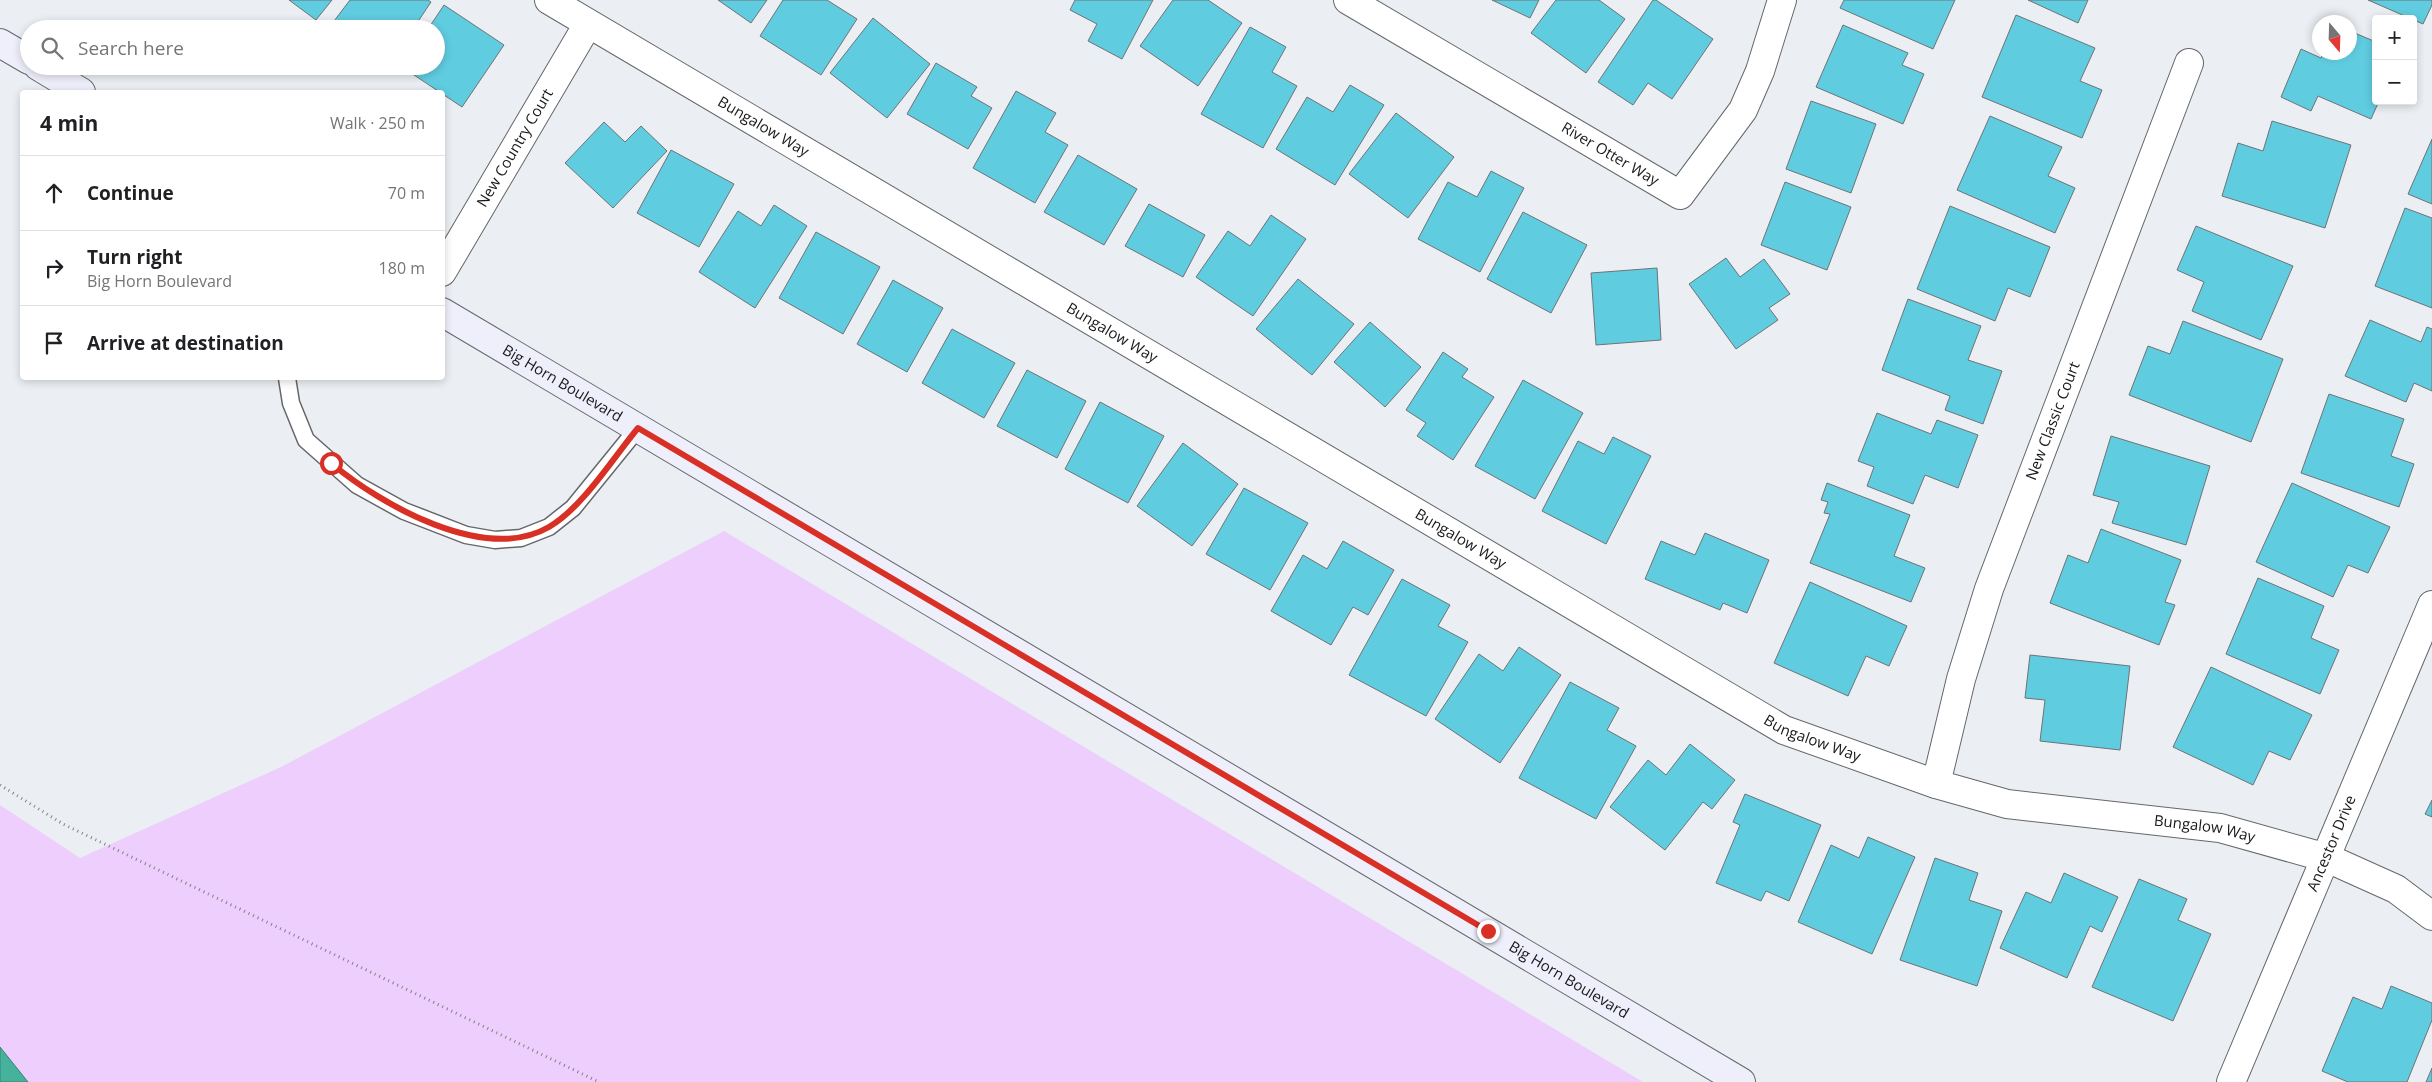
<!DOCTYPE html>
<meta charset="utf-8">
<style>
:root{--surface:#fff;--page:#f2f2f2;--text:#202124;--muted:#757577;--line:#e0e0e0}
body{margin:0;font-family:"Open Sans",sans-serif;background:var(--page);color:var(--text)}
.controls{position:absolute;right:15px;top:15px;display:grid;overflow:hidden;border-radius:5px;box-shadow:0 2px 8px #0003}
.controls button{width:45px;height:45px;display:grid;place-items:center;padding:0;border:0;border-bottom:1px solid var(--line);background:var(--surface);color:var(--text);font:25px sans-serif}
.compass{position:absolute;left:2312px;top:15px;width:45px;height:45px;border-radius:50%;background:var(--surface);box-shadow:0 2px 8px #0003;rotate:161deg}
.stop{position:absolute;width:15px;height:15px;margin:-11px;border:4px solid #d93025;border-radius:50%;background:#fff}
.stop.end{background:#d93025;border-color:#fff;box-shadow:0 1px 5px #0008}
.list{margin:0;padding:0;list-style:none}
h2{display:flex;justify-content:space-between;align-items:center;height:65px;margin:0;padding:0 20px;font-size:21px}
h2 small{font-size:16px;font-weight:400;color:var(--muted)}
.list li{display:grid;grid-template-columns:32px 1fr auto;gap:15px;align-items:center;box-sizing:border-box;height:75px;padding:0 20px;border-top:1px solid var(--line)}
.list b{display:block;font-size:19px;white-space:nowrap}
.list p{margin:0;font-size:16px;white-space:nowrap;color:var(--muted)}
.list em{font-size:16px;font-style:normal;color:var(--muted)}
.icon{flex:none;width:28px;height:28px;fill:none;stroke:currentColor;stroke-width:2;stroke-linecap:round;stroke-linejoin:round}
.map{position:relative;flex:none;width:2432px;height:1082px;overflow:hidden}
.search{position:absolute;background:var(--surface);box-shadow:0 2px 8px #0003;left:20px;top:20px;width:425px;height:55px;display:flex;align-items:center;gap:12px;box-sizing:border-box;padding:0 18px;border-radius:28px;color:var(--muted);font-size:19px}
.panel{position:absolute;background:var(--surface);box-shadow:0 2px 8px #0003;left:20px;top:90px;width:425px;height:290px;border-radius:5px}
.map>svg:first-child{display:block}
</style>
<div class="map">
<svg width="2432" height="1082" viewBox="0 0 2432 1082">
<rect width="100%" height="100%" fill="#ebeff3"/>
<path fill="#edcefc" d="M724,531l919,551h-1643v-277l80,53 203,-92z"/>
<path fill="#46b19c" stroke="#388375" d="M0,1047l28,35h-28z"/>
<g fill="#60cce0" stroke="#6e7375">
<path d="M289,0h43l-16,20z"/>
<path d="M350,0h78l3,2 -18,27h-77l-5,-4z"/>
<path d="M718,0h49l-16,23z"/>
<path d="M783,0h44l30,19 -36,56 -61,-39z"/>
<path d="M1075,0h78l-31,59 -34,-18 9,-17 -27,-14z"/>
<path d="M1173,0h35l34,23 -44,63 -58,-40z"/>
<path d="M1492,0h47l-9,18z"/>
<path d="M1556,0h43l26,19 -39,54 -55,-40z"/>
<path d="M1653,0h3l57,39 -41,60 -24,-16 -15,22 -35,-23z"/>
<path d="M1844,0h111l-22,49 -93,-41z"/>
<path d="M2028,0h60l-10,23z"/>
<path d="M2368,0h64v5l-9,19z"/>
<path d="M444,5l60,40 -42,62 -60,-40 34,-1v-37h-8z"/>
<path d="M2016,15l79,33 -15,33 22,9 -20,48 -100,-41z"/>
<path d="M873,18l57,46 -43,54 -57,-45z"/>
<path d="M1843,25l65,28 -6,12 22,9 -21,50 -87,-37z"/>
<path d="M1250,27l36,20 -14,25 25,14 -34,62 -62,-34z"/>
<path d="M2350,31l26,11v59h3l-8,18 -53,-23 -7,15 -30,-14 20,-48 20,9 3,-6h26z"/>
<path d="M936,63l41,24 -6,9 21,12 -24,41 -61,-35z"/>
<path d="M1350,85l34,20 -49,80 -59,-36 31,-52 26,15z"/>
<path d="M1016,91l40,22 -11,19 23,13 -33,58 -62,-35z"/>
<path d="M1811,101l65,23 -25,69 -65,-24z"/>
<path d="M1396,113l58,44 -46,61 -59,-44z"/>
<path d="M1990,116l72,31 -14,29 27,12 -20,45 -98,-43z"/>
<path d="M2272,121l79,24 -26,83 -103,-32 16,-53 25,8z"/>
<path d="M604,122l21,20 16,-16 26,25 -54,57 -48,-45z"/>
<path d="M2432,139v65l-24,-10z"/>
<path d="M671,150l63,34 -35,63 -62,-34z"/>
<path d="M1078,155l59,34 -33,56 -60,-33z"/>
<path d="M1491,171l33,17 -44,84 -62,-33 30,-57 29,15z"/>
<path d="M1785,182l66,25 -24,63 -66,-25z"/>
<path d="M1149,204l56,31 -22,42 -58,-31z"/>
<path d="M774,205l33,21 -52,82 -56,-36 39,-61 23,15z"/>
<path d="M1950,206l100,41 -20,50 -22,-9 -13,33 -78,-32z"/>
<path d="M2405,208l27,10v90l-57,-22z"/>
<path d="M1523,212l64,33 -36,68 -64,-34z"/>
<path d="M1271,215l35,24 -53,77 -57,-39 32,-46 22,15z"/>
<path d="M2196,226l97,40 -32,74 -69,-29 12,-29 -27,-12z"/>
<path d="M816,232l64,35 -37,67 -64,-36z"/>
<path d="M1726,258l14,19 24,-18 26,35 -21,14 9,12 -42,29 -47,-65z"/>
<path d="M1657,268l4,72 -65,5 -5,-72z"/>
<path d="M1298,279l56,45 -42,51 -56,-46z"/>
<path d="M893,280l50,28 -36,64 -50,-28z"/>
<path d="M1908,299l73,27 -13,34 34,11 -19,53 -38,-14 5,-14 -68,-26z"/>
<path d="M2370,320l51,22 6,-15 5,2v62l-18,-8 -8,19 -61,-26z"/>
<path d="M2183,321l100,38 -32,83 -122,-47 19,-49 22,8z"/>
<path d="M1370,322l51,45 -36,40 -51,-45z"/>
<path d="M952,329l63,34 -31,55 -62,-35z"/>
<path d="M1443,352l25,17 -6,8 32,20 -41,63 -36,-24 9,-13 -20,-13z"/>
<path d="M1027,370l59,31 -29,57 -60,-32z"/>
<path d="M1523,380l60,33 -48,86 -60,-33z"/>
<path d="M2329,394l75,25 -13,37 23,8 -15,43 -98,-34z"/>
<path d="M1100,402l64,34 -36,67 -63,-34z"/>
<path d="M1877,413l54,21 6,-14 41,15 -20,53 -33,-13 -12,29 -46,-18 7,-19 -16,-6z"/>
<path d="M2111,436l99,30 -24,79 -74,-22 7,-21 -26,-7z"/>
<path d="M1613,437l38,19 -45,88 -64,-33 36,-70 26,13z"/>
<path d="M1183,443l55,41 -46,62 -55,-40z"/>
<path d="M1827,483l83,32 -16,41 31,12 -14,34 -101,-39 20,-49 -6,-1 4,-11 -7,-2z"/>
<path d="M2292,483l98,44 -22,46 -20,-8 -15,32 -77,-35z"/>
<path d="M1244,488l64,35 -38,67 -64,-36z"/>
<path d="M2101,529l80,31 -16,42 10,3 -16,40 -109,-42 18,-48 20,8z"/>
<path d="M1705,533l64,27 -22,53 -24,-10 -3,7 -75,-31 16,-38 34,14z"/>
<path d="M1343,541l51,29 -26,45 -15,-8 -22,38 -60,-34 32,-56 24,14z"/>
<path d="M2258,578l66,28 -13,32 28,12 -19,44 -94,-40z"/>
<path d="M1402,579l48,26 -12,21 30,16 -42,74 -77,-41z"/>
<path d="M1810,582l97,44 -18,40 -23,-10 -18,40 -74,-33z"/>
<path d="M1519,647l42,28 -61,88 -65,-44 44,-65 24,17z"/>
<path d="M2030,655l100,11 -10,84 -80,-9 5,-41 -20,-2z"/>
<path d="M2211,667l101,48 -22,45 -21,-9 -16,34 -80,-38z"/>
<path d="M1570,682l49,26 -12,22 29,16 -40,73 -77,-41z"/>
<path d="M1690,744l45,36 -23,29 -9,-7 -38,48 -55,-43 38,-47 18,15z"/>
<path d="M1745,794l76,31 -32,76 -23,-10 -5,10 -45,-18 24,-58 -7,-3z"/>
<path d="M2432,800v17l-7,-3z"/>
<path d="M1868,837l47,20 -43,97 -74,-32 33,-77 28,13z"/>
<path d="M1935,858l43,15 -9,27 33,11 -25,75 -77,-26z"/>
<path d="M2064,873l54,24 -16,35 -12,-6 -23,52 -67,-30 26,-56 25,11z"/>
<path d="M2139,879l48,20 -9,21 33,14 -38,87 -81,-34z"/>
<path d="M2391,986l41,17v17l-25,62h-59l-26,-11 31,-74 29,12z"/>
<path d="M2432,1068v14h-6z"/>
</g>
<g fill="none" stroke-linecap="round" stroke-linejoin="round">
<defs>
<path id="lane" d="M287,378l4,25 15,37 51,45 47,26 62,24 29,5 26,-2 28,-11 24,-19 65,-80"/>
<g id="street">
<path id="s1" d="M549,0l1235,730 152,54 71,20 213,24 107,30 69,31 36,27"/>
<path id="s2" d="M1348,0l332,195 63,-85 17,-39 22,-71"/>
<path id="s3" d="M442,272l146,-248"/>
<path id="s4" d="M1936,784l25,-105 28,-90 200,-526"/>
<path id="s5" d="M2231,1082l201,-477"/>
</g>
<g id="secondary">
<path d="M0,43l29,17"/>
<path d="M38,66l43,26"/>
<path id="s6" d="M442,312l1299,770"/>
</g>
</defs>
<use href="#lane" stroke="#64686b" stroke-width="19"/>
<use href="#street" stroke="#64686b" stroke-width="30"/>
<use href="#secondary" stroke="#64686b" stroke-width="30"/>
<path stroke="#818386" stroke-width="3" stroke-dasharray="1 4" stroke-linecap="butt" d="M0,785l63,39 536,258"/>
<use href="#lane" stroke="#fff" stroke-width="16"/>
<use href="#street" stroke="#fff" stroke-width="28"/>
<use href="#secondary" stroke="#eeeffb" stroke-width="28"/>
</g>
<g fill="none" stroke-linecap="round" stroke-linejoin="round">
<path stroke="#d93025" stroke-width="6" d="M331,463c50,42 154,101 218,64 34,-20 64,-69 89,-99l850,503"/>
</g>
<g text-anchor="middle" stroke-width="4" stroke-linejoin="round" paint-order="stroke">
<g font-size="15" fill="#18191b" stroke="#ebeff3">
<text dy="5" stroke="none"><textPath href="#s1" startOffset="249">Bungalow Way</textPath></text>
<text dy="5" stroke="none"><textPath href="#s3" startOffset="144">New Country Court</textPath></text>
<text dy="5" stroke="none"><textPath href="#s2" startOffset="304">River Otter Way</textPath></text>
<text dy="5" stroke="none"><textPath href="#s1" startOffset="654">Bungalow Way</textPath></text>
<text dy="5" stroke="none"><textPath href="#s6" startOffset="140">Big Horn Boulevard</textPath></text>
<text dy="5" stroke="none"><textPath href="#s4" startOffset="382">New Classic Court</textPath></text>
<text dy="5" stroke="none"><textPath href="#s1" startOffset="1059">Bungalow Way</textPath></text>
<text dy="5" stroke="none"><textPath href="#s1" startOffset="1464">Bungalow Way</textPath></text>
<text dy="5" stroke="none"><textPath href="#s1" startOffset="1869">Bungalow Way</textPath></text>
<text dy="5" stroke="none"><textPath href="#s5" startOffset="259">Ancestor Drive</textPath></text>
<text dy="5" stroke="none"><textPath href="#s6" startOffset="1310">Big Horn Boulevard</textPath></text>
</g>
</g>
</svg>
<div class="controls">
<button>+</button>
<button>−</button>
</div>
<svg class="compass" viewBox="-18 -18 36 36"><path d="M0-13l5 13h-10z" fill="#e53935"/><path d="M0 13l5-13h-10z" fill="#757577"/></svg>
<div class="stop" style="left:331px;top:463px"></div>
<div class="stop end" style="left:1488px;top:931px"></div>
<div class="search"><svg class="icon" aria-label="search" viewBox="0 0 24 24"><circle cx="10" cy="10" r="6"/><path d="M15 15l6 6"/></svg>Search here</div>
<section class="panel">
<h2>4 min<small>Walk · 250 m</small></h2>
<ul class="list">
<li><svg class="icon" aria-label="ahead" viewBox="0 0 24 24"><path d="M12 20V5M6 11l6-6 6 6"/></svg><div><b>Continue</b></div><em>70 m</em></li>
<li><svg class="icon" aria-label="right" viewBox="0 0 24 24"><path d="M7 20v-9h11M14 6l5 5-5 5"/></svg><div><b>Turn right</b><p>Big Horn Boulevard</p></div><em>180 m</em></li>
<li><svg class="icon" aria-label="arrive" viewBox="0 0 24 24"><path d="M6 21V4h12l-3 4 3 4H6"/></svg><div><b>Arrive at destination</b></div></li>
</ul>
</section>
</div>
